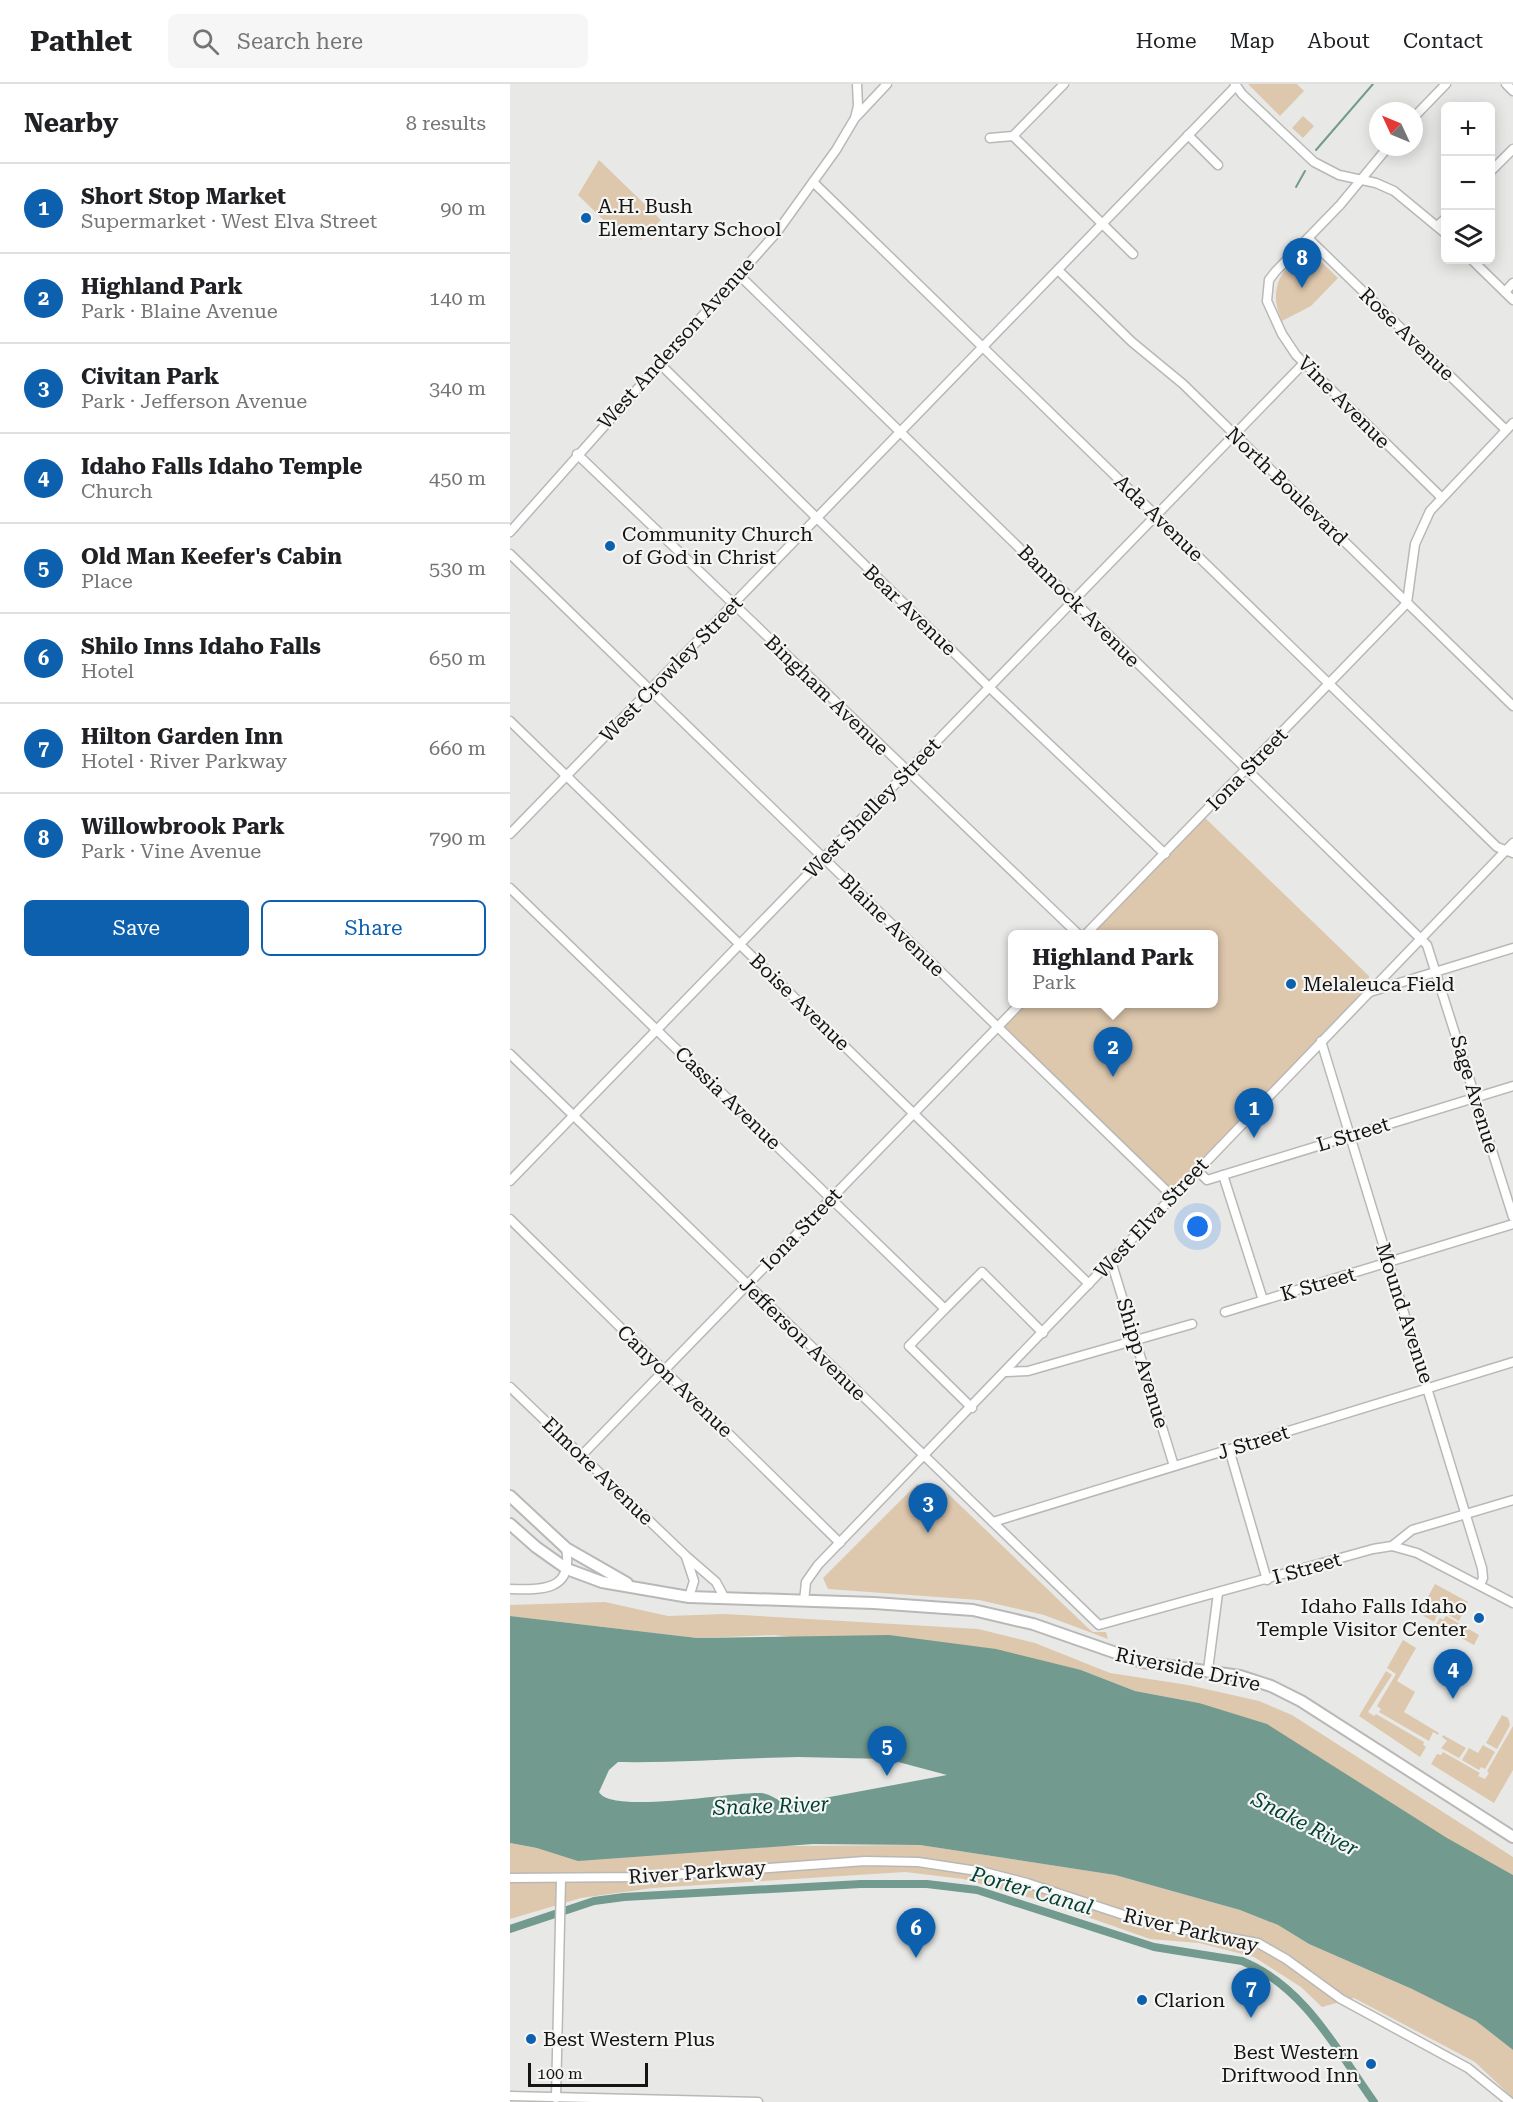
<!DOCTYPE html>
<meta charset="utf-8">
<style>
:root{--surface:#fff;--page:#f6f6f6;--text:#202124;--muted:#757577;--line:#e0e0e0;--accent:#0c60ae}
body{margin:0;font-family:"Roboto Serif",serif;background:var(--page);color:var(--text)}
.controls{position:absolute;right:18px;top:18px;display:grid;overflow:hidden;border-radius:9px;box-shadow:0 3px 15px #0003}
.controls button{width:54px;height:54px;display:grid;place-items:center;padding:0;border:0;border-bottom:2px solid var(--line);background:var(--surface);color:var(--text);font:30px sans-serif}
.compass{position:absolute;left:859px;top:18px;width:54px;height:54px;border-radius:50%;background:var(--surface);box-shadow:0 3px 15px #0003;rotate:314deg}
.scale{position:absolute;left:18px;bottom:15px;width:120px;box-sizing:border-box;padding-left:6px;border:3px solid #131413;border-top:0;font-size:16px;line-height:21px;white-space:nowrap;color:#131413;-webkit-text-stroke:4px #f5f6f3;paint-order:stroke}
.you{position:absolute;left:688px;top:1143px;width:21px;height:21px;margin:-15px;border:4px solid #fff;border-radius:50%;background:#1a73e8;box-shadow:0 0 0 9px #1a73e833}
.badge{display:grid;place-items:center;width:39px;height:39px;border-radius:50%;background:var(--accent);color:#fff;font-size:20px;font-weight:700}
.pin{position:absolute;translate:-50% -50px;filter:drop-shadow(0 2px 3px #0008)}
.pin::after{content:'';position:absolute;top:32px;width:21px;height:18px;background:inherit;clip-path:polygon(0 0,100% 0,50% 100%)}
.popup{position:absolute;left:498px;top:846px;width:210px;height:78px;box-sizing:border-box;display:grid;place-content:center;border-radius:9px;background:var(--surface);filter:drop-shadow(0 2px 4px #0005);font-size:20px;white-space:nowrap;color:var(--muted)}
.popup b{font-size:22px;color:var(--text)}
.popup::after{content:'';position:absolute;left:50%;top:100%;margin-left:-12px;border:12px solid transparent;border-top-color:var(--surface)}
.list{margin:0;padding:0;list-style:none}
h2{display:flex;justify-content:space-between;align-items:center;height:78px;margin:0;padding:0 24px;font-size:26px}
h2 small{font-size:20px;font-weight:400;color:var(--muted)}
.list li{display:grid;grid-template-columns:39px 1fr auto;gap:18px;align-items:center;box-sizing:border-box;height:90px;padding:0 24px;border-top:2px solid var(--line)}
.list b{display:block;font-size:22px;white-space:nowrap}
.list p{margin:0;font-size:20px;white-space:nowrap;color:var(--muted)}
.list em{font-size:20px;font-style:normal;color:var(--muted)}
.actions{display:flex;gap:12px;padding:18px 24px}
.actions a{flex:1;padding:14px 0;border:2px solid var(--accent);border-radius:9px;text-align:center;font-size:21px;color:var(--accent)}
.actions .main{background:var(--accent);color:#fff}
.icon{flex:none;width:33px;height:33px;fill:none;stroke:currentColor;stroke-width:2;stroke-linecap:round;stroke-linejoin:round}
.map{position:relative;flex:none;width:1003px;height:2018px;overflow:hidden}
header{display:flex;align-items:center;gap:36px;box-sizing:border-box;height:84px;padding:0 30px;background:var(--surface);border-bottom:2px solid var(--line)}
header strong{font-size:28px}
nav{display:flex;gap:33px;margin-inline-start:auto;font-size:21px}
.search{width:420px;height:54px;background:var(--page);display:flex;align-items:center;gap:15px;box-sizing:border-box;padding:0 21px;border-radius:9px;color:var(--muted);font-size:22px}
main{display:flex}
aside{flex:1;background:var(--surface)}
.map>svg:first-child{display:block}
</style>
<header>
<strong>Pathlet</strong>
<div class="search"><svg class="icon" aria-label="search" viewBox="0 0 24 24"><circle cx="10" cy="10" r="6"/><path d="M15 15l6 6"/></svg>Search here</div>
<nav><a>Home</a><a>Map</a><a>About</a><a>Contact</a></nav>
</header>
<main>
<aside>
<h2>Nearby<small>8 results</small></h2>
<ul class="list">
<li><span class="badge">1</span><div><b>Short Stop Market</b><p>Supermarket · West Elva Street</p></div><em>90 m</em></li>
<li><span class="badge">2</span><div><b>Highland Park</b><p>Park · Blaine Avenue</p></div><em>140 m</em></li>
<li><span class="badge">3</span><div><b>Civitan Park</b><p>Park · Jefferson Avenue</p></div><em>340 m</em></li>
<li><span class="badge">4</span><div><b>Idaho Falls Idaho Temple</b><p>Church</p></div><em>450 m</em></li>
<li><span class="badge">5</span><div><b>Old Man Keefer's Cabin</b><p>Place</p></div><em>530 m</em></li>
<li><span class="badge">6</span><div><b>Shilo Inns Idaho Falls</b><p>Hotel</p></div><em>650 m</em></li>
<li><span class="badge">7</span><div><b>Hilton Garden Inn</b><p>Hotel · River Parkway</p></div><em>660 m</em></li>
<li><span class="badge">8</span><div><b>Willowbrook Park</b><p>Park · Vine Avenue</p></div><em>790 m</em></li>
</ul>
<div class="actions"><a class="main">Save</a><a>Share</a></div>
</aside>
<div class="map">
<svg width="1003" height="2018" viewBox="0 0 1003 2018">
<rect width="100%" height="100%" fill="#e8e9e6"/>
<g fill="#ddc7ad">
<path d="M738,0h49l7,7 -24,25z"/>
<path d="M793,32l11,10 -11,12 -11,-10z"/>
<path d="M89,76l62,60 -20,20 -13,-12 -8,8 -42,-41z"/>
<path d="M796,168l7,2 25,24 -27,28 -29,15c-14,-30 -3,-53 24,-69z"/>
<path d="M692,731l167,161 -1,16 -196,204 -175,-169 23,-23h194v-70h-128z"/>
<path d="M407,1400l24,3 147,141 5,4h13l2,7 -64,-24 -65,-15 -151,-11 -5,-11z"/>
<path d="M925,1500l33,18 -9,19 -14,-8 -2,-6h-3l-6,15 -15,-9z"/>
<path d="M95,1518l63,14 57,-2 253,15 57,14 75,30 78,12 71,16 33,14 221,142v18l-314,-172 -64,-12 -54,-21 -307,-35 -77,3 -187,-22v-11z"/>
<path d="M936,1532l33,19 -5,10 -38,-21 4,-6 3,2z"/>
<path d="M893,1556l13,8 -19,33 18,11 -11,20 35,21 -1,2 -5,-3 -4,9 -50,-29 2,-3 -4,-3 19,-32 -9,-6z"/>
<path d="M876,1587l6,4 -24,37 6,4 2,-2 48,28 -1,3 3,2 -6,10 -61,-41z"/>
<path d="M992,1631l6,3 2,7 -13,24 -11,-6z"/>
<path d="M1003,1642v44l-19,33 -63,-39 6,-10 4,1 2,-3 37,21 -2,3 7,3 4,-6 -2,-2z"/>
<path d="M933,1651l23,13 -7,10 -18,-10 6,-7 -5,-4z"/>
<path d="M973,1661l12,7 -10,17 -4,-2 -2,3 -17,-10 7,-12 9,5z"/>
<path d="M0,1759l27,5 383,-3 195,30 125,35 38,15 31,19 103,45 64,32 37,29v48l-38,-36 -121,-64 -32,9 -21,-20 -47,-30 -55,-14 -49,-4 -108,-38 -79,-22 -58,-7 -252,16 -72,10 -71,21z"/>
</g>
<path fill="#729a8f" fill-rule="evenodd" d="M0,1532l187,22 192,-3 107,14 85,21 54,21 64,12 68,21 180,114 66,37v175l-37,-29 -64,-32 -103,-45 -31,-19 -38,-15 -125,-35 -195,-30 -107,-1 -235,17 -41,-13 -27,-5zM288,1673l89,2 60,16 -160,30c-7,-4 -17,-11 -25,-12 -26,-2 -151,22 -163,-1l10,-22 9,-8c60,1 120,-4 180,-5z"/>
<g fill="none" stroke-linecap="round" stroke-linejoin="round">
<g stroke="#729a8f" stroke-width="2">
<path d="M806,66l57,-66"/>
<path d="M786,103l9,-16"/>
</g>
<path stroke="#729a8f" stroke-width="8" d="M0,1845l84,-28 30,-4 237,-13h66l50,6 177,57 88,14c62,25 95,89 132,141"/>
<defs>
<g id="minor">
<path d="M725,0l7,10 72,68 25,13 37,8 18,8 52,43"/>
<path d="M996,0l7,7"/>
<path d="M347,32l30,-32"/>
<path d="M904,33l32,-33"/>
<path d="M678,51l30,30"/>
<path d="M503,52l120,118"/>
<path d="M480,54l23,-2 51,-52"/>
<path d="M878,63l-48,58 -65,67 -6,8 -2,21 15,33 14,21 145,142"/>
<path d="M980,88l23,-23"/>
<path d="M303,98l684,665 16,6"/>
<path d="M927,142l9,-8"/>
<path d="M798,154l198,192"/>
<path d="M962,176l41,40"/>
<path d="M548,186l74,72 51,42 330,322"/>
<path d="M228,190l689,671 86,272"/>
<path d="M995,208l8,-9"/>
<path d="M149,279l331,325 175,166"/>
<path d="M67,370l501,480"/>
<path d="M0,448l267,-300 59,-82 19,-32 3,-12 -1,-22"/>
<path d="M0,470l662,642"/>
<path d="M0,637l579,563"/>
<path d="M0,750l726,-748"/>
<path d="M0,804l435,421 -36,37 63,62"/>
<path d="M576,850l321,-331 8,-59 15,-33 83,-88"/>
<path d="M860,908l143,-44"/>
<path d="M811,957l161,527 1,10 -3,7"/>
<path d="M0,970l589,571 274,-76 19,-3 20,-16 101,-30"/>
<path d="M687,1086l10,10 306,-94"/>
<path d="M713,1091l40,125"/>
<path d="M0,1097l793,-817"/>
<path d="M0,1135l330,324"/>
<path d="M601,1177l63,205"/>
<path d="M435,1225l37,-37 61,61"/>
<path d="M715,1228l288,-88"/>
<path d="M496,1288l22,-1 164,-47"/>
<path d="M0,1303l176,169 30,26 8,15"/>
<path d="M719,1365l38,131"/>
<path d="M72,1371l438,-451"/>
<path d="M483,1438l520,-160"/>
<path d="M882,1462l25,7 96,50"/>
<path d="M176,1473l8,24 -5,16"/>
<path d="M0,1505c32,1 64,2 56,-41"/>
<path d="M294,1517l2,-19 12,-17 695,-722"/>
<path d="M698,1586l10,-77"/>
<path d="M0,1794l132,-1 223,-16 53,1 66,10 43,11 121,40 110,20 28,16 55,40 127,69 42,34"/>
<path d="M0,2012l248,6"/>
<path d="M46,2014l5,-219"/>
</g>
<g id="major">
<path d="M0,1412l56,52 61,35"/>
<path d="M0,1440l26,23 31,22 35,13 87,15 185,6 99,7 60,14 109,38 98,14 31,10 30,15 212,136"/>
</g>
</defs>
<use href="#minor" stroke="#b8b9b6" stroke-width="11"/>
<use href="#major" stroke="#b8b9b6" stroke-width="14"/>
<use href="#minor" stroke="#fff" stroke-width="8"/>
<use href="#major" stroke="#fff" stroke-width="10"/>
</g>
<g fill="#0c60ae" stroke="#f5f6f3" stroke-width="2">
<circle cx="76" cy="134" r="6"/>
<circle cx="100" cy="462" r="6"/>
<circle cx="781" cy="900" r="6"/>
<circle cx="969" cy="1534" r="6"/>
<circle cx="632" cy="1916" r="6"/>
<circle cx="21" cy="1955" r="6"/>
<circle cx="861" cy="1980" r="6"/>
</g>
<g text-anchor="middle" stroke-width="4.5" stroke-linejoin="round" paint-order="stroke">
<g font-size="20" fill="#131413" stroke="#f5f6f3" text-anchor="start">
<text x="88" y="129">A.H. Bush<tspan x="88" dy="23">Elementary School</tspan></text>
<text x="112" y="457">Community Church<tspan x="112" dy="23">of God in Christ</tspan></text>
<text x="793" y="907">Melaleuca Field</text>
<text x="957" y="1529" text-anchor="end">Idaho Falls Idaho<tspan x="957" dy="23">Temple Visitor Center</tspan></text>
<text x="644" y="1923">Clarion</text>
<text x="33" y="1962">Best Western Plus</text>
<text x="849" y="1975" text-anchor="end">Best Western<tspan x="849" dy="23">Driftwood Inn</tspan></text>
</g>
<g font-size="20" fill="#131413" stroke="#f5f6f3">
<text transform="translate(897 250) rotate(44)" y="7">Rose Avenue</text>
<text transform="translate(166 259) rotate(-48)" y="7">West Anderson Avenue</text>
<text transform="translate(834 318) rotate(45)" y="7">Vine Avenue</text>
<text transform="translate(777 402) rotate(44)" y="7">North Boulevard</text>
<text transform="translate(649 434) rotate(44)" y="7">Ada Avenue</text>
<text transform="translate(569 522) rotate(45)" y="7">Bannock Avenue</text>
<text transform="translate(400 526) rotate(44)" y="7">Bear Avenue</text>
<text transform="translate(161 585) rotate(-46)" y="7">West Crowley Street</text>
<text transform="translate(317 611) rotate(44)" y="7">Bingham Avenue</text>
<text transform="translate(737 685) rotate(-46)" y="7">Iona Street</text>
<text transform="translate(362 724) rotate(-46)" y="7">West Shelley Street</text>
<text transform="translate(382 841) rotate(44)" y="7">Blaine Avenue</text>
<text transform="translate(290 918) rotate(44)" y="7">Boise Avenue</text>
<text transform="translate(965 1010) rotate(73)" y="7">Sage Avenue</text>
<text transform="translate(218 1014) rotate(44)" y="7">Cassia Avenue</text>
<text transform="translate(843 1050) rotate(-17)" y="7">L Street</text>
<text transform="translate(641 1134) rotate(-47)" y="7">West Elva Street</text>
<text transform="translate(291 1145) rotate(-46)" y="7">Iona Street</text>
<text transform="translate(808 1200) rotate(-16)" y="7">K Street</text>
<text transform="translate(895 1229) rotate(72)" y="7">Mound Avenue</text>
<text transform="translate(293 1255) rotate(44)" y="7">Jefferson Avenue</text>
<text transform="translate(633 1279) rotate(73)" y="7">Shipp Avenue</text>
<text transform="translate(165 1297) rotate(44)" y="7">Canyon Avenue</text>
<text transform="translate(743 1358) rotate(-17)" y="7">J Street</text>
<text transform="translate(88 1387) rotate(44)" y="7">Elmore Avenue</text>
<text transform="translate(797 1484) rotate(-16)" y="7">I Street</text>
<text transform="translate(678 1585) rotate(12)" y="7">Riverside Drive</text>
<text transform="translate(187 1788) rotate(-4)" y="7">River Parkway</text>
<text transform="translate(681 1846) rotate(13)" y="7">River Parkway</text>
</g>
<g font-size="21" font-style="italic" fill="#003f34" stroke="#f5f6f3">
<text transform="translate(261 1722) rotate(-2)" y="7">Snake River</text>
<text transform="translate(795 1740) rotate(27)" y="7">Snake River</text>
<text transform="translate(522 1807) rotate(16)" y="7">Porter Canal</text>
</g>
</g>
</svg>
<div class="controls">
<button>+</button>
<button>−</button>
<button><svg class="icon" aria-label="layers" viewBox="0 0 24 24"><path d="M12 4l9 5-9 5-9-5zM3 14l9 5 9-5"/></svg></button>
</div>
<svg class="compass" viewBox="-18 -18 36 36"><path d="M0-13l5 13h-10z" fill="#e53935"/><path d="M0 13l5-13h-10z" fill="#757577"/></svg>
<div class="scale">100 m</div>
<div class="you"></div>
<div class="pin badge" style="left:744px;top:1054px">1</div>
<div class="pin badge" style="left:603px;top:993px">2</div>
<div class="popup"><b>Highland Park</b>Park</div>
<div class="pin badge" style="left:418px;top:1449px">3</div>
<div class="pin badge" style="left:943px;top:1615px">4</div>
<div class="pin badge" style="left:377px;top:1692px">5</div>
<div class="pin badge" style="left:406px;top:1874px">6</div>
<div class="pin badge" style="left:741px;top:1934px">7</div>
<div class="pin badge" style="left:792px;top:204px">8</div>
</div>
</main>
